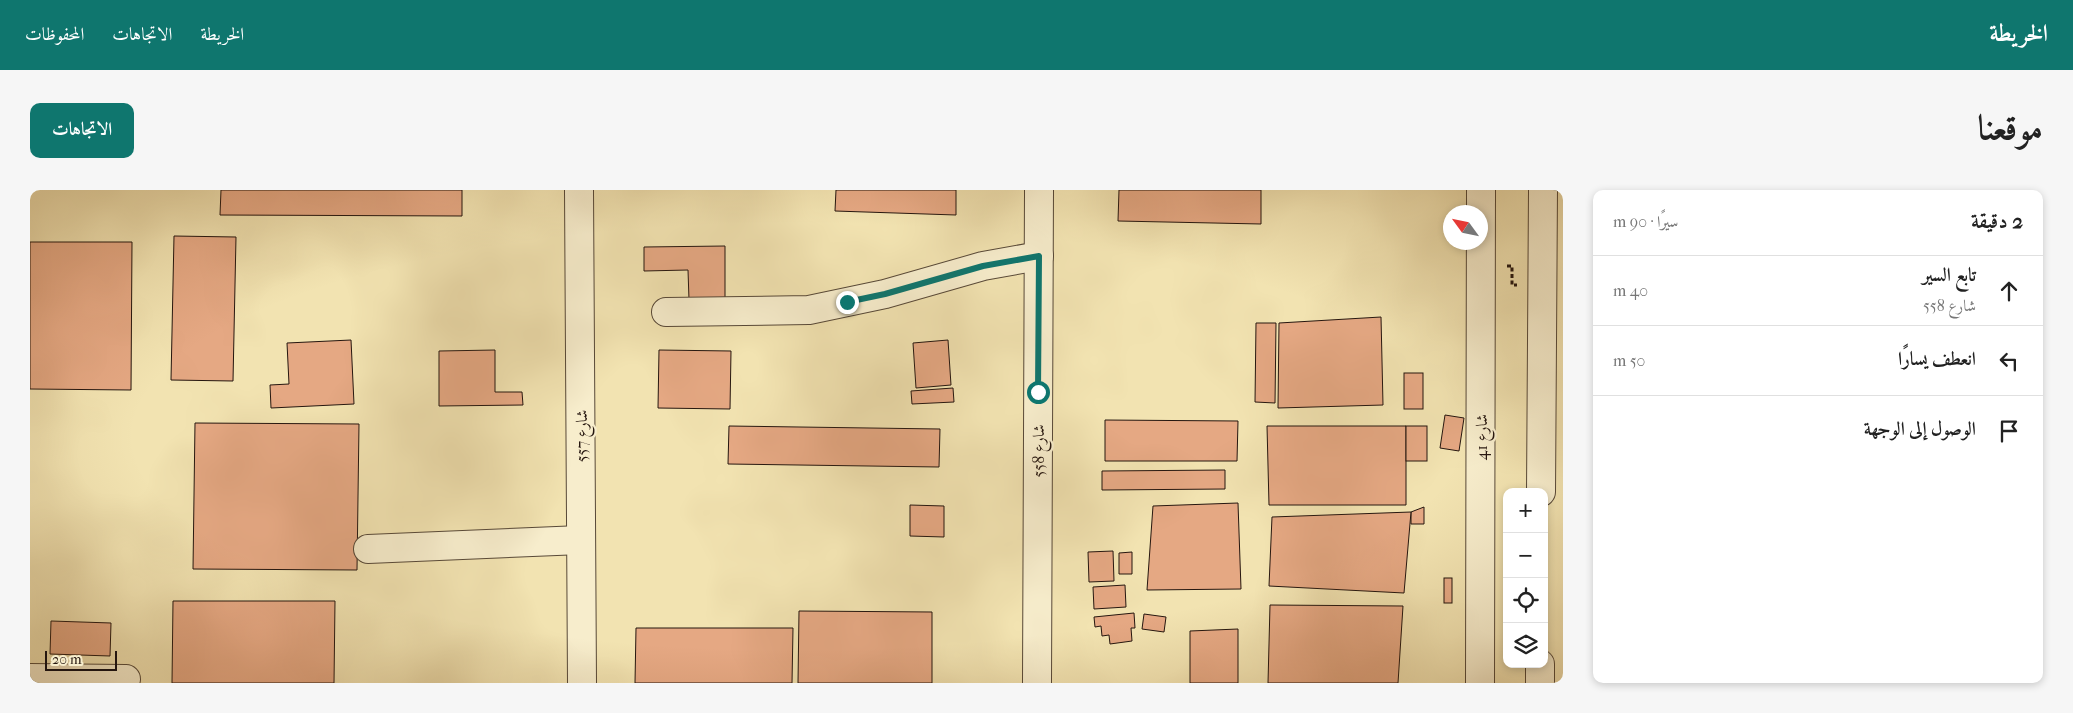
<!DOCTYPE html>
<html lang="ar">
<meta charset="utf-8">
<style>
:root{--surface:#fff;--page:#f6f6f6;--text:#222;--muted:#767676;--line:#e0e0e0;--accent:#0f766e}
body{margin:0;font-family:"IM FELL French Canon",Amiri,serif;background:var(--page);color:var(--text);direction:rtl}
.controls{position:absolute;right:15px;bottom:15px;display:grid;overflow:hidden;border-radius:10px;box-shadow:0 2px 8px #0003}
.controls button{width:45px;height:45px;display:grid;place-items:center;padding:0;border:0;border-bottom:1px solid var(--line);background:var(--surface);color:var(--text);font:25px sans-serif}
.compass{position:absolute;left:1413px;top:15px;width:45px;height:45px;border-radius:50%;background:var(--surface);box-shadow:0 2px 8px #0003;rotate:303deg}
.scale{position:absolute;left:15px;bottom:12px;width:72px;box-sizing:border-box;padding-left:5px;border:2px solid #25160f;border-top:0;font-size:14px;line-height:18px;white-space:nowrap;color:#25160f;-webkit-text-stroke:4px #f7edcc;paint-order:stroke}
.stop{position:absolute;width:15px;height:15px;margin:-11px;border:4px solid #0f766e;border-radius:50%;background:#fff}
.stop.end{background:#0f766e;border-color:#fff;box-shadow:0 1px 5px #0008}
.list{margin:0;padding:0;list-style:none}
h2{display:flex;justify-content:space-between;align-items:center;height:65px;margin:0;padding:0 20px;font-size:21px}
h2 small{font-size:16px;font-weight:400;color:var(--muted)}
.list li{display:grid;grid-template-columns:32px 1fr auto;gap:15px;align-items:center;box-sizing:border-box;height:70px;padding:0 20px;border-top:1px solid var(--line)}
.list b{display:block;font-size:19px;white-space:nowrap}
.list p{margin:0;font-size:16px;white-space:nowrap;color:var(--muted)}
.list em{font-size:16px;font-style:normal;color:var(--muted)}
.icon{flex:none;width:28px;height:28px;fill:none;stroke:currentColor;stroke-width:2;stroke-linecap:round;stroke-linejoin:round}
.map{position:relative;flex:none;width:1533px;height:493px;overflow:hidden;direction:ltr;border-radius:10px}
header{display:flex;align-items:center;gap:30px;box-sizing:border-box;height:70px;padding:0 25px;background:var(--accent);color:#fff}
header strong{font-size:24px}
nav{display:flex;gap:28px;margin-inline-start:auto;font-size:18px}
.intro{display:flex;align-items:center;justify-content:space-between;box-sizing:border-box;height:120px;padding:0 30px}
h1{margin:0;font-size:35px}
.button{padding:12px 22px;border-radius:10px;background:var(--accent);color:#fff;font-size:18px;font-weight:700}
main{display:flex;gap:30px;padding:0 30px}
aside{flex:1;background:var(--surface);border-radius:10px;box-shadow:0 2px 8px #0003}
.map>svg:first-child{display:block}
</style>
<header>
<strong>الخريطة</strong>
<nav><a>الخريطة</a><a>الاتجاهات</a><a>المحفوظات</a></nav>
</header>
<div class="intro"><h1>موقعنا</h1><a class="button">الاتجاهات</a></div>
<main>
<aside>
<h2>2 دقيقة<small>سيرًا · 90 m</small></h2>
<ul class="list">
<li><svg class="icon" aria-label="ahead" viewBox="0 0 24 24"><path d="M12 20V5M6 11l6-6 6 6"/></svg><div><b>تابع السير</b><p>شارع 558</p></div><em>40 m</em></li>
<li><svg class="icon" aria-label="left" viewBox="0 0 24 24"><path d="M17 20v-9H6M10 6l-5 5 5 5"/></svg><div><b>انعطف يسارًا</b></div><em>50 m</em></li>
<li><svg class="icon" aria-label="arrive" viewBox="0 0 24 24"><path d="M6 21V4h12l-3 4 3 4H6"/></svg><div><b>الوصول إلى الوجهة</b></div></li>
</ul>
</aside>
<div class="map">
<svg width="1533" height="493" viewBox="0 0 1533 493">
<rect width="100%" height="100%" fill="#f2e3b1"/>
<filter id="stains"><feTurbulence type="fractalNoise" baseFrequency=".004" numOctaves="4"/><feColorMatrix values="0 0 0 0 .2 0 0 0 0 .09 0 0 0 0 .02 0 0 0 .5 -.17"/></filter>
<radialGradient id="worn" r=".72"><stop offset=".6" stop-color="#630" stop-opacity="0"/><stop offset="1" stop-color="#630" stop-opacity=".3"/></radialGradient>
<g fill="#e5a883" stroke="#25160f">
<path d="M191,0h241v26l-242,-1z"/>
<path d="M806,0h120v25l-121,-4z"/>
<path d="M1089,0h142v34l-143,-3z"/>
<path d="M144,46l62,1 -3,144 -62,-1z"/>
<path d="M0,52h102l-1,148 -101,-1z"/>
<path d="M695,56v54h-36l-1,-30 -44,1v-24z"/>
<path d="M1351,127l2,88 -105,3 1,-85z"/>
<path d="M1226,133h20l-1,80 -20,-1z"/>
<path d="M321,150l3,64 -83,4 -1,-23 19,-1 -2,-41z"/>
<path d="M918,150l3,45 -35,3 -3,-45z"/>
<path d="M465,160v42h27l1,13 -84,1v-55z"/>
<path d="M629,160l72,1 -1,58 -72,-1z"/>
<rect x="1374" y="183" width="19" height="36"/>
<path d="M923,198l1,14 -42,2 -1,-13z"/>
<path d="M1415,225l19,3 -5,33 -19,-3z"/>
<path d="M1075,230l133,1 -1,40h-132z"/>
<path d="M165,233l164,1 -2,146 -164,-1z"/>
<path d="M699,236l211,3 -1,38 -211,-3z"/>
<path d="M1237,236h139v79h-137z"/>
<rect x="1376" y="236" width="21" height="35"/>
<path d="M1195,280v19l-123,1v-19z"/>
<path d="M1208,313l3,86 -94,1 6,-84z"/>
<path d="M880,315l34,1v31l-34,-1z"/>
<path d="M1394,317v17h-13v-12z"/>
<path d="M1381,322l-7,81 -135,-7 3,-69z"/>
<path d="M1083,361l1,30 -25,1 -1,-30z"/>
<path d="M1102,362v22h-13v-21z"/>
<rect x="1414" y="388" width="8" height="25"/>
<path d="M1095,395l1,22 -32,2 -1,-22z"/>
<path d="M143,411h162l-1,82h-162z"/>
<path d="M1240,415l133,1 -5,77h-130z"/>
<path d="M769,421l133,1v71h-134z"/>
<path d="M1104,423l1,15h-4l1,13 -22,3 -1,-9 -7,1 -1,-10 -6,1 -1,-10z"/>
<path d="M1114,424l22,3 -2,15 -22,-3z"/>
<path d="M21,431l60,2 -1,33 -60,-2z"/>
<path d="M606,438h157l-1,55h-157z"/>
<path d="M1208,439v54h-48v-52z"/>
</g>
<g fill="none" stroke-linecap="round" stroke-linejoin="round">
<defs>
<g id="minor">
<path d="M549,0l3,493"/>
<path d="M636,122l143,-2 76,-16 98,-28 56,-10"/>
<path d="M1511,302l2,-302"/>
<path d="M338,359l213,-9"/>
<path d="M0,488l96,1"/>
<path d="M1007,493l2,-493"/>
<path d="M1450,493l1,-493"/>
<path d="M1510,493v-19"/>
</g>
</defs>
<use href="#minor" stroke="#584938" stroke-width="30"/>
<path stroke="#25160f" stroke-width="3" stroke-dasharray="4 2.5" stroke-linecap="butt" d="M1477,76h5v19h5"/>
<use href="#minor" stroke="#f7edcc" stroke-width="28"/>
</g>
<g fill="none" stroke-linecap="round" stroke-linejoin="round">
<path stroke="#0f766e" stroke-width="6" d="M817,112l38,-8 98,-28 56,-10 -1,136"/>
</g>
<g text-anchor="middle" stroke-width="4.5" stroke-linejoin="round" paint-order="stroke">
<g font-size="16" fill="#25160f" stroke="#f7edcc">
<text transform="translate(551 246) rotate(-90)" y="6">شارع 557</text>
<text transform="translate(1451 247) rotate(-90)" y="6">شارع 41</text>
<text transform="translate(1008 261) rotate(-90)" y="6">شارع 558</text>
</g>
</g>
<rect width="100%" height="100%" filter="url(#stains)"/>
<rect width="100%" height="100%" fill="url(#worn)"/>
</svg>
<div class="controls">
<button>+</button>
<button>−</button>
<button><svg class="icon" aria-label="locate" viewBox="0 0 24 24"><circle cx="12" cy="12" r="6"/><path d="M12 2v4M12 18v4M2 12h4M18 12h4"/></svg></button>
<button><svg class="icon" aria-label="layers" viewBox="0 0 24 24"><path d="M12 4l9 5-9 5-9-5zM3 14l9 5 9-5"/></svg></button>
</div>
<svg class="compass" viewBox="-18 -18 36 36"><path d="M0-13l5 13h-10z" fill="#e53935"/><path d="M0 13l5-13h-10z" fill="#767676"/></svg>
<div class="scale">20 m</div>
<div class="stop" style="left:1008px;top:202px"></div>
<div class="stop end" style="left:817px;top:112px"></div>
</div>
</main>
